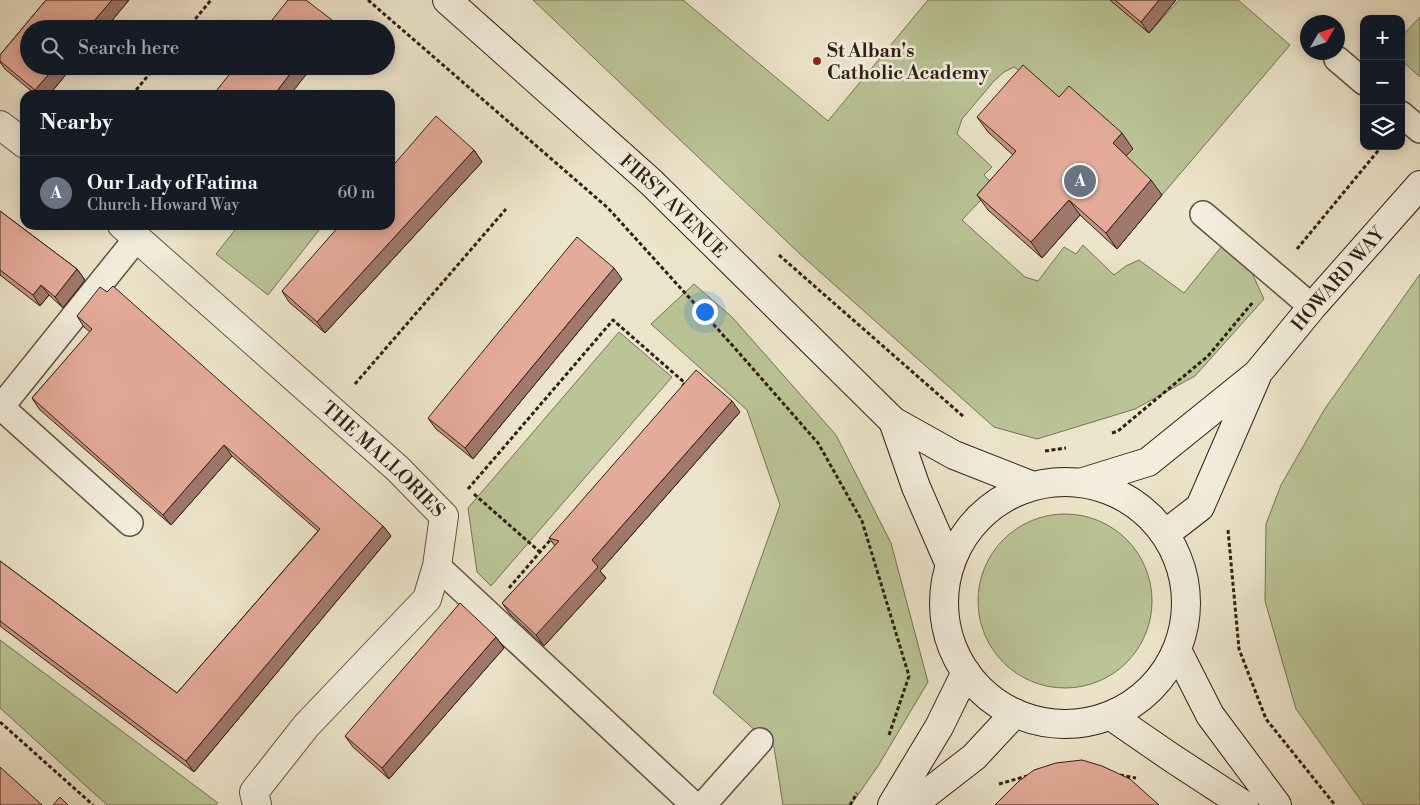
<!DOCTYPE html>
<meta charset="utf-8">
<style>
:root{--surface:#171b24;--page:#242831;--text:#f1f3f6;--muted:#9ea1a6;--line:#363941;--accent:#c59692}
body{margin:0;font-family:"Libre Bodoni",serif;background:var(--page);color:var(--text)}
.controls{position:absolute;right:15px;top:15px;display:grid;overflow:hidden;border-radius:10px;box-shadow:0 2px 12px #0003}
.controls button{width:45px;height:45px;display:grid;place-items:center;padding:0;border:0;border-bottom:1px solid var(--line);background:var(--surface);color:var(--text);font:25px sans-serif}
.compass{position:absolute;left:1300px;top:15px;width:45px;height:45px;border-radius:50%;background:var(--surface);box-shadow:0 2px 12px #0003;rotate:51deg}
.you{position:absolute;left:704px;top:311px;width:18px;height:18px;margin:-12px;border:4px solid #fff;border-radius:50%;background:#1a73e8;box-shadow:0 0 0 8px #1a73e833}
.badge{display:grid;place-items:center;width:32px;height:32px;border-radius:50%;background:var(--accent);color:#fff;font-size:16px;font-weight:700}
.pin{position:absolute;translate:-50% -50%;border:2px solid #fff;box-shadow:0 1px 5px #0006}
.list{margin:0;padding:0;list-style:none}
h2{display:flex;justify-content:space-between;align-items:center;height:65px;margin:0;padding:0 20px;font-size:21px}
h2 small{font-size:16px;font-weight:400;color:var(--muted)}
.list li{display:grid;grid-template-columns:32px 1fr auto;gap:15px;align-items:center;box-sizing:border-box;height:75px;padding:0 20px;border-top:1px solid var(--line)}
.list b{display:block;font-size:19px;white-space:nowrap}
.list p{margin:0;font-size:16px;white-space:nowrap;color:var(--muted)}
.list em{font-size:16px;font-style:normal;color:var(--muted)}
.icon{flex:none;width:28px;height:28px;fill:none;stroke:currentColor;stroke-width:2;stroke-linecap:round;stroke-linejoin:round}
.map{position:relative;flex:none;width:1420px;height:805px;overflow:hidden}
.search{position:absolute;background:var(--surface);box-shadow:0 2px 12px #0003;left:20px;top:20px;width:375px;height:55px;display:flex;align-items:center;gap:12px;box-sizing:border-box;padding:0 18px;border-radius:28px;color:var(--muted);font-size:19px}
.panel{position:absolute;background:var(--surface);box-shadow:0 2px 12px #0003;left:20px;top:90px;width:375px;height:140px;border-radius:15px}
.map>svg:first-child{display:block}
</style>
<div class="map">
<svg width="1420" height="805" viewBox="0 0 1420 805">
<rect width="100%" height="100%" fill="#ede5cb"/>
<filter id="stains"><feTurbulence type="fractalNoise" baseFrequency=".004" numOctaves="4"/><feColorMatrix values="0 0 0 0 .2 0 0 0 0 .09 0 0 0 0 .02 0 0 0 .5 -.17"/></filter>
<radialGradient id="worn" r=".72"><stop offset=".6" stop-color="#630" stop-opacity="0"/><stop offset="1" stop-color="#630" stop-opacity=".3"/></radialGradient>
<g fill="#bac496" stroke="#757255">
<path d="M533,0h150l145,121 100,-121h182l39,33 30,-33h59l52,45 -128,150 -38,-37 -90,-78 -20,-13 -10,5 -10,9 -32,38 -5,15 35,33 -8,8 10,11 -32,34 63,57 13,4 26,-34 12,7 7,-9 31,30 12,-9 13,-6 45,33 38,-47 29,25 13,28 -69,77 -60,33 -98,30 -43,-12 -194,-173z"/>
<path d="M1420,17v60l-19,-17v-23z"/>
<path d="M239,225h84l-55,70 -52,-41z"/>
<path d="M1420,274v531h-56l-68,-96 -31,-108 1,-77 15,-39 43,-75z"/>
<path d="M694,284l38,33 104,118 55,108 37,139 -50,84 -27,39h-68l-9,-58 -61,-54 67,-188 -33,-95 -96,-86z"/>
<path d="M619,332l53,45 -181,209 -14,-14 -9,-64z"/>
<circle cx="1065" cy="601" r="87"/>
<path d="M0,640l218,163 -2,2h-109l-107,-97z"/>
</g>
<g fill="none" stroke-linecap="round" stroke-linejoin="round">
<defs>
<g id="lane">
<path d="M1337,59l27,23"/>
<path d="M1401,114l19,16"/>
<path d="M1203,214l109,93"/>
<path d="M130,523l-129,-116 136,-169"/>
<path d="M437,566l257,239"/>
<path d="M703,805l57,-64"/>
</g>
<g id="street">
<path d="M0,125l25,19"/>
<path id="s1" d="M122,225l276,244 46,47 -7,50 -10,33 -121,127 -52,66 3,13"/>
</g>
<g id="secondary">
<path id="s2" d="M447,0l204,182 242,239 61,34 79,31"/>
<path d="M893,421l23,66 34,78"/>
<circle cx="1065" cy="603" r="121"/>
<path id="s3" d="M1080,483l68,-21 109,-88 55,-67 108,-122"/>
<path d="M1165,534l35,-27 56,-129"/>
<path d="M1177,650l33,65 67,90"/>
<path d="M1111,716l61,42 72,47"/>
<path d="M892,805l47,-78 27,-55"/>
<path d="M912,805l62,-48 41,-44"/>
</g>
</defs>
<use href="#lane" stroke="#5f5142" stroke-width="28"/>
<use href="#street" stroke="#5f5142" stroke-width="30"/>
<use href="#secondary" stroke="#302014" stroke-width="30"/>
<g stroke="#302014" stroke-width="3" stroke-dasharray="4 2.5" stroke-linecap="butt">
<path d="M368,0l240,208 125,138 85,97 44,78 47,155 -20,59"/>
<path d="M187,29l24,-29"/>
<path d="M132,95l24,-29"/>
<path d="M1297,249l85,-103"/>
<path d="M779,255l185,162"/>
<path d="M355,384l151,-175"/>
<path d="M1112,433l6,-2 90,-75 45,-54"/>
<path d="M1045,451l21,-3"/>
<path d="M468,489l145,-169 72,63 -3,4"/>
<path d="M474,494l66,58"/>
<path d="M1228,530l11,119 27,70 69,86"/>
<path d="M509,588l43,-50"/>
<path d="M0,722l93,83"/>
<path d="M1120,775l16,3"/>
<path d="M999,784l28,-8"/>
<path d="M850,805l7,-12"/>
</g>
<use href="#lane" stroke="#f3eedd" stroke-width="25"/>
<use href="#street" stroke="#f3eedd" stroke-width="28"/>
<use href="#secondary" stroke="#f3eedd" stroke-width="28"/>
</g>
<g fill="#c59384" stroke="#302014">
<path d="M46,0h83l-24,29h-76v37h44l-24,29h-13l-31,-26 -5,-7v-7z"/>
<path d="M1110,0h66l-27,33z"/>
<path d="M1059,97l74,52 -7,7 36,39 -45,54 -37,-34 -38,43 -54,-48 -11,-15 36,-40 -25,-23 -11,-15z"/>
<path d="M474,150l8,12 -157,171 -36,-31 -7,-11z"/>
<path d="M0,211l77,58 8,11 -22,28 -14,-13 -9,11 -40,-31z"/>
<path d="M622,279l-149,180 -37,-30 -8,-11z"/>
<path d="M77,316l306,210 8,10 -197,236 -194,-146v-65l177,132 141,-162 -86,-75 -61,69 -132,-116 -7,-11 58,-66 -6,-5z"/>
<path d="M740,412l-140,159 6,7 -62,68 -34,-32 -8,-11 53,-57 -6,-8z"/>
<path d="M496,637l8,11 -115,131 -36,-32 -8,-11z"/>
</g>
<g fill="#a0786c" stroke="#302014">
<path d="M112,0h17l-24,29h-18z"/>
<path d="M1159,0h17l-27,33 -8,-11z"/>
<path d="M332,20l6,9h-13z"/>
<path d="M56,66h17l-24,29h-10l-4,-5z"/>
<path d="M296,66h17l-23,29h-16z"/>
<path d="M1122,133l11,16 -9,9 -11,-15z"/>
<path d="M474,150l8,12 -157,171 -8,-11z"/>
<path d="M1151,180l11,15 -45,54 -11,-16z"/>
<path d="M1069,200l11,15 -38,43 -11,-16z"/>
<path d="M614,268l8,11 -149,180 -8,-11z"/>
<path d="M77,269l8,11 -22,28 -8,-11z"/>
<path d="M41,285l8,10 -9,11 -7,-11z"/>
<path d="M732,401l8,11 -140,159 6,7 -62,68 -8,-11 56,-75z"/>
<path d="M224,445l8,11 -61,69 -8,-10z"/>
<path d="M383,526l8,10 -197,236 -8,-11z"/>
<path d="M496,637l8,11 -115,131 -7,-11z"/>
</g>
<g fill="#e5ab9a" stroke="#302014">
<path d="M46,0h66l-25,29h-58v37h27l-21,24 -35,-29v-6z"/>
<path d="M288,0h18l26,20 -7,9h-60z"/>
<path d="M1115,0h44l-18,22z"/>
<path d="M1023,65l36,32 10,-11 53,47 -9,10 38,37 -45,53 -37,-33 -38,42 -54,-47 39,-44 -39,-34z"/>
<path d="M236,66h60l-22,29h-61z"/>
<path d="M436,116l38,34 -157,172 -35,-31 58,-66h50v-56z"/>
<path d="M0,211l77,58 -22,28 -14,-12 -8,10 -33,-25z"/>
<path d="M577,237l37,31 -149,180 -37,-30z"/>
<path d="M113,286l270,240 -197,235 -186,-140v-60l177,132 143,-164 -96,-84 -61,70 -131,-117 60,-69 -15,-13 23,-29 7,5z"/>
<path d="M696,370l36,31 -140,159 6,7 -62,68 -34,-32 57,-62 -10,-3z"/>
<path d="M460,603l36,34 -114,131 -37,-32z"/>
<path d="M1082,760l20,6 28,13 29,26h-164l24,-24 15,-11 22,-7z"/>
<path d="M0,767l42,38h-42z"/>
<path d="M60,797l8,8h-15z"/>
</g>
<circle fill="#8f2418" stroke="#f3eedd" stroke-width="2" cx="817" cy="61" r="5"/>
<g text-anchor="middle" stroke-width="5" stroke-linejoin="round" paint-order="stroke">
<g font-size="19" font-weight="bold" fill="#302014" stroke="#f3eedd" text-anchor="start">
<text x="827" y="57">St Alban's<tspan x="827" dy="22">Catholic Academy</tspan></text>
</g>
<g font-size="19" fill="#302014" stroke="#f3eedd">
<text dy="7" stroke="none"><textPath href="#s2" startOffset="306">FIRST AVENUE</textPath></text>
<text dy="7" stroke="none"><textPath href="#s3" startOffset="336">HOWARD WAY</textPath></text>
<text dy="7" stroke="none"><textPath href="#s1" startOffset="351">THE MALLORIES</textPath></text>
</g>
</g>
<rect width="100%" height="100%" filter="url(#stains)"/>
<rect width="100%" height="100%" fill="url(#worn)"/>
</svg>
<div class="controls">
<button>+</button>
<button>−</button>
<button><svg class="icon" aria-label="layers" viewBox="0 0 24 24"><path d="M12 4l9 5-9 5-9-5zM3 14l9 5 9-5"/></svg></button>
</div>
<svg class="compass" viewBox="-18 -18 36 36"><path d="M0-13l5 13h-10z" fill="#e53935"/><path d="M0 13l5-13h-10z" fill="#9ea1a6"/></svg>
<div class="you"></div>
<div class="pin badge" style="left:1080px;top:181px;background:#6b7280">A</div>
<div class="search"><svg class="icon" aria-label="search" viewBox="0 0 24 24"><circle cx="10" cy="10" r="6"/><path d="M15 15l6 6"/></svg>Search here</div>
<section class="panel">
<h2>Nearby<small></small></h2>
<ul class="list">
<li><span class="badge" style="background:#6b7280">A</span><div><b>Our Lady of Fatima</b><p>Church · Howard Way</p></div><em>60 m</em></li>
</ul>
</section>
</div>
